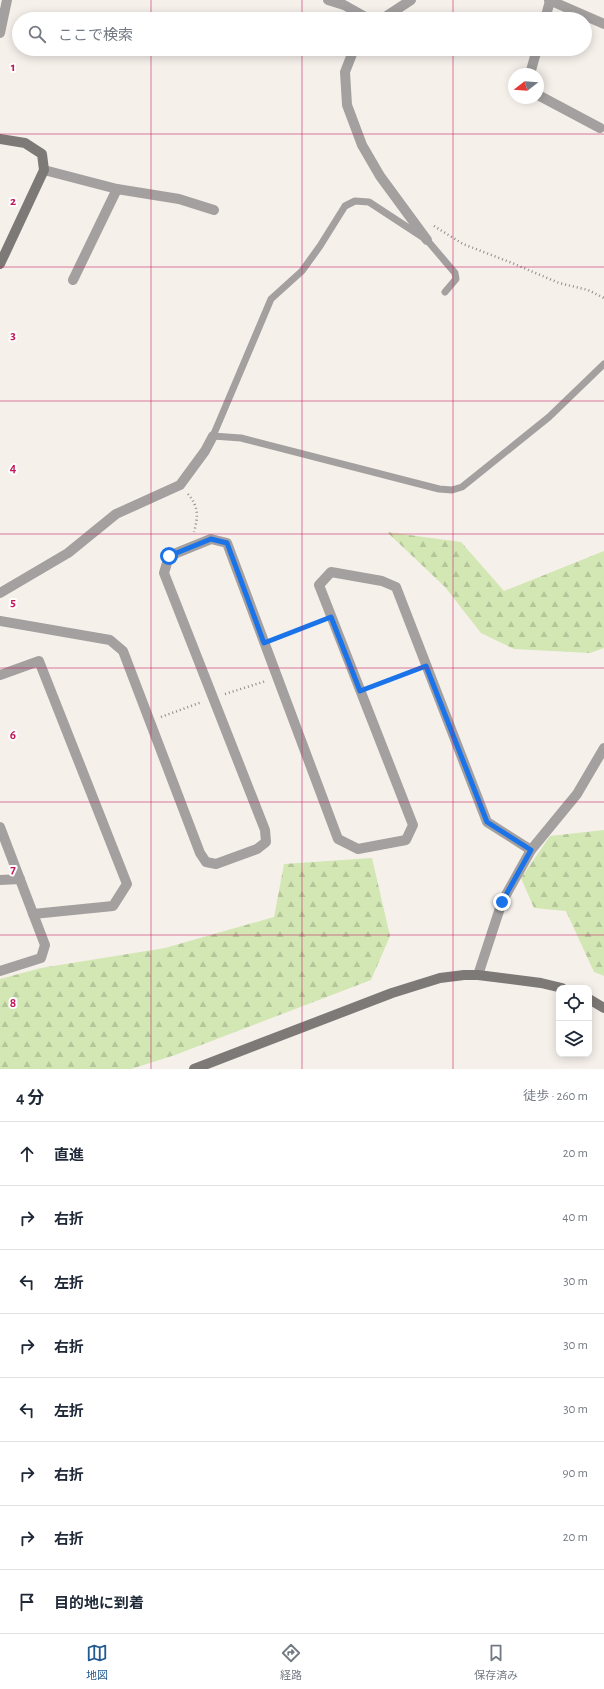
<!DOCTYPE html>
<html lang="ja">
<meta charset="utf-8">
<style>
:root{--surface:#fff;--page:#f6f6f7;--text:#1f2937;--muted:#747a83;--line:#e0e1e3;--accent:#215b92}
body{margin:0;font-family:"Alegreya Sans","Noto Sans JP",sans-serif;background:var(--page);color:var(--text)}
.controls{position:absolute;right:12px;bottom:12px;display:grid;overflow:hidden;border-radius:8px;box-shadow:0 2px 10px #0003}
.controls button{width:36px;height:36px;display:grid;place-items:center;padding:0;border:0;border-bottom:1px solid var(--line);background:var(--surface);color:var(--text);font:20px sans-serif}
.compass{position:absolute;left:508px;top:68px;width:36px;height:36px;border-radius:50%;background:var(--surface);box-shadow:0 2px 10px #0003;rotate:253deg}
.stop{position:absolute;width:12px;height:12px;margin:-9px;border:3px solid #1a73e8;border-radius:50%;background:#fff}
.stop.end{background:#1a73e8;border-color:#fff;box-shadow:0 1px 4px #0008}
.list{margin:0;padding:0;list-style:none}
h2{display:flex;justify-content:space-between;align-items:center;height:52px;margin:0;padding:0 16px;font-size:17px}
h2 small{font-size:13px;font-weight:400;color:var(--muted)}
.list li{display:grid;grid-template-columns:26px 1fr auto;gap:12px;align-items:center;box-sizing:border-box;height:64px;padding:0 16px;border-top:1px solid var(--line)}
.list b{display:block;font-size:15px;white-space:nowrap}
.list em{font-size:13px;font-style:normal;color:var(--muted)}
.icon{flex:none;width:22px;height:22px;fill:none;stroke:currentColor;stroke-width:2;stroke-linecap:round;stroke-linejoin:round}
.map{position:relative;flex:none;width:604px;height:1069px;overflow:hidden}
.search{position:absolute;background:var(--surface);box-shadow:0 2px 10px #0003;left:12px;right:12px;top:12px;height:44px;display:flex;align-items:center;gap:10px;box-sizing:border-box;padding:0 14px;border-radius:22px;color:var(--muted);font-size:15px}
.sheet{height:564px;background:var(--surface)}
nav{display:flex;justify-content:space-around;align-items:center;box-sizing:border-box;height:56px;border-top:1px solid var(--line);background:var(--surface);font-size:11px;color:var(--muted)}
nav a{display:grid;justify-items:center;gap:2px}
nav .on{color:var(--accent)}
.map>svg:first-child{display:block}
</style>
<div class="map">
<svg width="604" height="1069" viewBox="0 0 604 1069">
<defs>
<pattern id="forest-firs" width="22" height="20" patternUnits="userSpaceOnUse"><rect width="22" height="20" fill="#d2e7b3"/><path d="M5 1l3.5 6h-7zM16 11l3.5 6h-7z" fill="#b4c69a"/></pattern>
</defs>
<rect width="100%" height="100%" fill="#f6f0eb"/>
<g fill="url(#forest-firs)">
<path d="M387,532l74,10 43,49 100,-40v97l-14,5 -76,-4 -33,-16 -36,-46z"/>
<path d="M604,830v146l-10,-4 -28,-61 -32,-3 -13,-30 29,-42z"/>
<path d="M372,858l18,78 -19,44 -196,75 -44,14h-131v-90l41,-11 124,-20 109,-31 10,-53z"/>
</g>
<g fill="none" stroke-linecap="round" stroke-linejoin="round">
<g stroke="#908c89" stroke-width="2.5" stroke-dasharray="1 3" stroke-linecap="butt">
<path d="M434,226l29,18 49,19 47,20 29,7 16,8"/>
<path d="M188,494c11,13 10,23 6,38"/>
<path d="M276,639l44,-18"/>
<path d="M372,687l42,-17"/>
<path d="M225,694l41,-13"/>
<path d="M161,717l41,-15"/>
</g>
<path stroke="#a3a09f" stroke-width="7" d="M445,292l11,-13 -1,-6 -28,-33 -58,-38 -14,-1 -10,5 -25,40 -18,25 -31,28 -58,137 28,2 198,51 13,1 10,-3 87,-70 55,-53"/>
<g stroke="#a3a09f" stroke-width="10">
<path d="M328,0l16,5 25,14"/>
<path d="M549,0l55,24"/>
<path d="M382,19l29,-19"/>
<path d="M545,19l5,-18"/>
<path d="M0,33l7,-33"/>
<path d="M354,49l-9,23 2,33 15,40 18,31 47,64"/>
<path d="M530,74l7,-25"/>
<path d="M538,95l62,33"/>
<path d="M44,170l73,19 62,10 35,11"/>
<path d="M73,280l44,-91"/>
<path d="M0,593l68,-40 48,-39 64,-29 25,-34 8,-15"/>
<path d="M0,621l110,19 13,11 77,202 6,9 10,2 41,-15 9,-7 -1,-12 -101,-257 5,-17 42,-17 16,4 111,296 20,10 48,-9 7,-15 -94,-240 12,-13 51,9 14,6 91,235 44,28"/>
<path d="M0,675l39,-14 88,223 -14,22 -80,8"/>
<path d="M0,827l45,118 -4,13 -41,13"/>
<path d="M0,880l20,-1"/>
<path d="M478,975l24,-73 29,-52 46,-56 27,-46"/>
</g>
<g stroke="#7d7977" stroke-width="10">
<path d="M0,139l25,4 17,11 2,16 -44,94"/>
<path d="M589,999l15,9"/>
<path d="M194,1069l198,-76 48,-15 24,-3h14l63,8 21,5"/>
</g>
</g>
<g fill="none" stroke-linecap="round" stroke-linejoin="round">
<path stroke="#1a73e8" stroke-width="5" d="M169,556l42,-17 16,4 37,100 67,-26 29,74 66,-25 61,156 44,28 -29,52"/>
</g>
<path fill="none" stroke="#c2185b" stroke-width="1" stroke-opacity="0.55" d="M151,0v19M302,0v19M453,0v19M151,49v1020M302,49v1020M453,49v1020M0,134h604M0,267h604M0,401h604M0,534h604M0,668h604M0,802h604M0,935h604"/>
<g font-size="13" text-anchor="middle" font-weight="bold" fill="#c2185b" stroke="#fffefd" stroke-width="4" stroke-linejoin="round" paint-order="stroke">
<text x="13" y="71">1</text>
<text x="13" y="205">2</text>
<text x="13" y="339">3</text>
<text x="13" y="472">4</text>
<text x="13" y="606">5</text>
<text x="13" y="739">6</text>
<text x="13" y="873">7</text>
<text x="13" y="1007">8</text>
</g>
</svg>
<div class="controls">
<button><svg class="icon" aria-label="locate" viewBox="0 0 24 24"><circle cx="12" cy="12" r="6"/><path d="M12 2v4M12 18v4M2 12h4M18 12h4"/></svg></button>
<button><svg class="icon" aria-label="layers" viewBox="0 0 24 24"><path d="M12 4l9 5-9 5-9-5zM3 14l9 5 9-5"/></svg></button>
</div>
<svg class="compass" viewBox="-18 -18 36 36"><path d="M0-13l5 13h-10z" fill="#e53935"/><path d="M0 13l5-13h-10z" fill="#747a83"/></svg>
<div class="stop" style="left:169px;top:556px"></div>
<div class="stop end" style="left:502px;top:902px"></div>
<div class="search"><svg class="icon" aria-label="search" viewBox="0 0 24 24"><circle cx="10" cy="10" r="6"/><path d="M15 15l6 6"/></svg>ここで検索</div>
</div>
<section class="sheet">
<h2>4 分<small>徒歩 · 260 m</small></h2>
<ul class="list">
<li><svg class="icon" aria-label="ahead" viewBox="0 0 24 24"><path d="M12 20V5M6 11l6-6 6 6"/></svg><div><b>直進</b></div><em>20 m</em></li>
<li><svg class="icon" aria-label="right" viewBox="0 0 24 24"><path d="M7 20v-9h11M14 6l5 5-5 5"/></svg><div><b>右折</b></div><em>40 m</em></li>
<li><svg class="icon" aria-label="left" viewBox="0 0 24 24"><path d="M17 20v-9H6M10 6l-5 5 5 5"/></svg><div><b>左折</b></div><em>30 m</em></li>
<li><svg class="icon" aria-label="right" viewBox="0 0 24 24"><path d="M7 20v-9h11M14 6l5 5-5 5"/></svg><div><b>右折</b></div><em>30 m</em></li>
<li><svg class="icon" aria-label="left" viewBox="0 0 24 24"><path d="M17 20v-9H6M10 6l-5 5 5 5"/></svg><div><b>左折</b></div><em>30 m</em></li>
<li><svg class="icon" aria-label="right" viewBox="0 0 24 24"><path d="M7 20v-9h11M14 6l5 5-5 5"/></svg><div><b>右折</b></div><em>90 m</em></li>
<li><svg class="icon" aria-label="right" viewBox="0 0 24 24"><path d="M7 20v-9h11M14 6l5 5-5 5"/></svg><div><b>右折</b></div><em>20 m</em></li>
<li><svg class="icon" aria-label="arrive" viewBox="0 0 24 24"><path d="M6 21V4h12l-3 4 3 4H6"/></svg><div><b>目的地に到着</b></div></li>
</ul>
</section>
<nav>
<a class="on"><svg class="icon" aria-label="map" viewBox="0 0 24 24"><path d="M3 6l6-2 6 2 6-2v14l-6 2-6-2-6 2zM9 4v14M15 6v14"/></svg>地図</a>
<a><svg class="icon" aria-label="directions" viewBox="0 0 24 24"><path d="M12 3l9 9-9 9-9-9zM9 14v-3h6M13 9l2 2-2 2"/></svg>経路</a>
<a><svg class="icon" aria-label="saved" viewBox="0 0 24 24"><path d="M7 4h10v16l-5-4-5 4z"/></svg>保存済み</a>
</nav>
